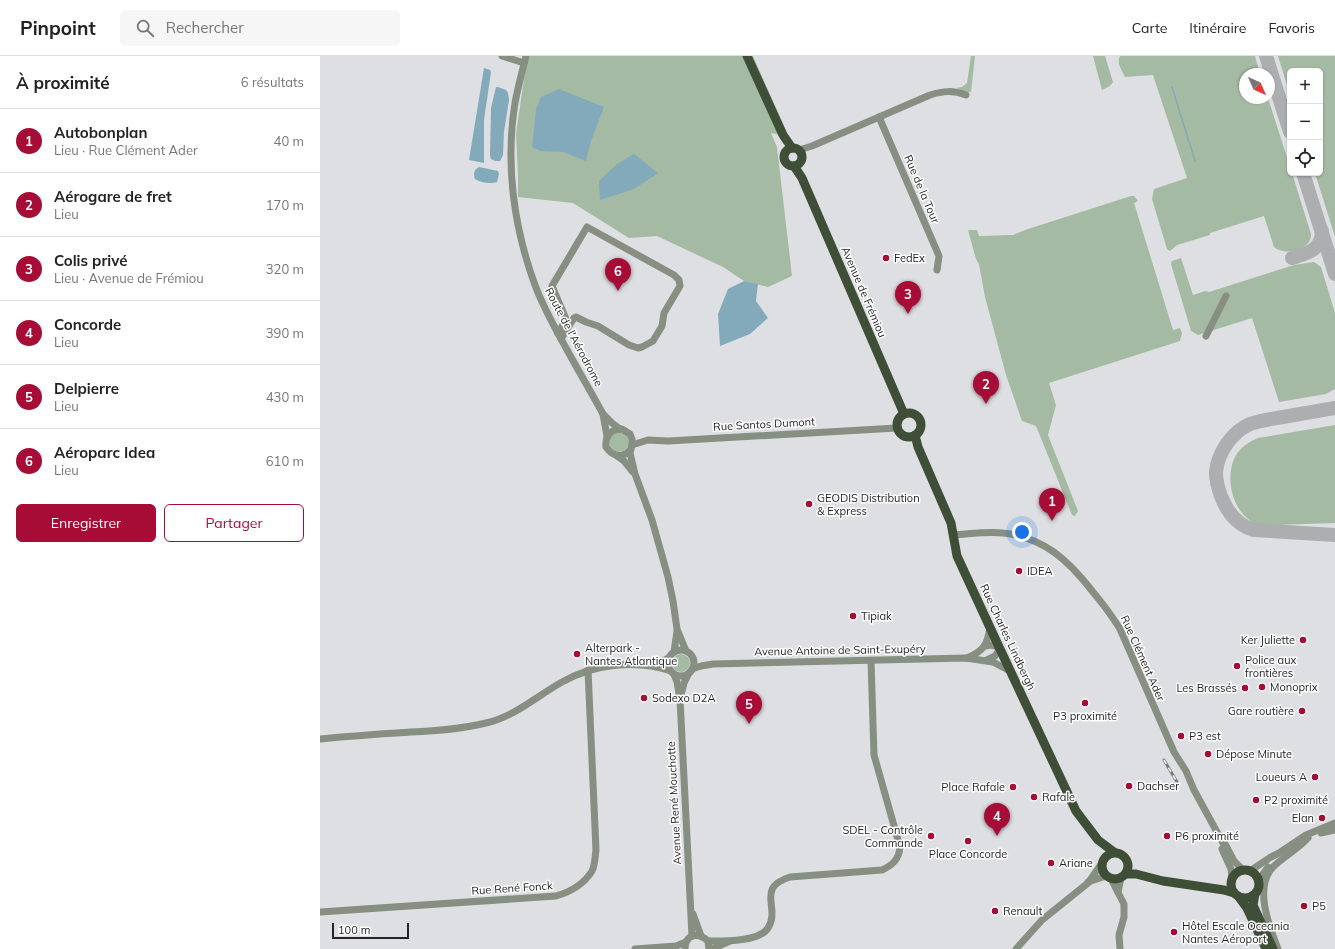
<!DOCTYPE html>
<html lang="fr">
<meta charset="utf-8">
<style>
:root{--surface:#fff;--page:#f6f6f6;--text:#222;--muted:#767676;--line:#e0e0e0;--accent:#a60c36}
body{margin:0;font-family:Mulish,sans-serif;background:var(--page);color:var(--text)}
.controls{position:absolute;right:12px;top:12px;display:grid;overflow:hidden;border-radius:6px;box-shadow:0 1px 3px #0004}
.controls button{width:36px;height:36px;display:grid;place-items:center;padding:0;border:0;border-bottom:1px solid var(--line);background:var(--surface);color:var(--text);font:20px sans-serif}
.compass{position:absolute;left:919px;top:12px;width:36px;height:36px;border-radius:50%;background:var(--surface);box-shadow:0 1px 3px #0004;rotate:135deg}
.scale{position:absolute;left:12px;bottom:10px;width:77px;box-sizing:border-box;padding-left:4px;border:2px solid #242426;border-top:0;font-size:11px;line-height:14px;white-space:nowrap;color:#242426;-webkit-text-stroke:3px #fff;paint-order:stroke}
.you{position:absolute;left:702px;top:476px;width:14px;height:14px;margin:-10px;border:3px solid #fff;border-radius:50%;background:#1a73e8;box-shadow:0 0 0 6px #1a73e833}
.badge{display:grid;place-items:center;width:26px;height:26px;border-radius:50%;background:var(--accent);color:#fff;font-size:13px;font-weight:700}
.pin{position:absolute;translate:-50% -33px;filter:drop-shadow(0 1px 2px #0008)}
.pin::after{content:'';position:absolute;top:21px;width:14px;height:12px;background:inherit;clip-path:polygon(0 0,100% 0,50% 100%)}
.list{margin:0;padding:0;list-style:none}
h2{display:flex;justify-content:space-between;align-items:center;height:52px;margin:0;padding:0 16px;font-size:17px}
h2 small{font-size:13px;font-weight:400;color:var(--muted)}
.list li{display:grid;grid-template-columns:26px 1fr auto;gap:12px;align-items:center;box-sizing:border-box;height:64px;padding:0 16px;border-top:1px solid var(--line)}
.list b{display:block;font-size:15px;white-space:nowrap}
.list p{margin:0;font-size:13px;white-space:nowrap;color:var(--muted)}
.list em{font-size:13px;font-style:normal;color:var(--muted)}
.actions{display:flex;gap:8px;padding:12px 16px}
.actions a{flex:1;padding:9px 0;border:1px solid var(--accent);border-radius:6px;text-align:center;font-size:14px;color:var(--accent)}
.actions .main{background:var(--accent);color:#fff}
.icon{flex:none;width:22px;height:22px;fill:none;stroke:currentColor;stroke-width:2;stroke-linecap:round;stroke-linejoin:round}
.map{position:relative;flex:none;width:1015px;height:893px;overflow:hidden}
header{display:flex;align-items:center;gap:24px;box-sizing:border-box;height:56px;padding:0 20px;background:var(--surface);border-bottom:1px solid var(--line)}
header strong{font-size:19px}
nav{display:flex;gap:22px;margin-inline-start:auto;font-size:14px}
.search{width:280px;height:36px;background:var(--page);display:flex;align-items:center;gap:10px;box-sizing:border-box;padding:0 14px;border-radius:6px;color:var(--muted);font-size:15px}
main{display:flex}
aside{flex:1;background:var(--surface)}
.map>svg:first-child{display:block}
</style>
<header>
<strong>Pinpoint</strong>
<div class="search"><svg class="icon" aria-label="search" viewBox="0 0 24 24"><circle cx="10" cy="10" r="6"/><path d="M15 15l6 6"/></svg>Rechercher</div>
<nav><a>Carte</a><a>Itinéraire</a><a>Favoris</a></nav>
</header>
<main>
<aside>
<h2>À proximité<small>6 résultats</small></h2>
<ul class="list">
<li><span class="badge">1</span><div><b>Autobonplan</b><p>Lieu · Rue Clément Ader</p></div><em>40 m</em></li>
<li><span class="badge">2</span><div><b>Aérogare de fret</b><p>Lieu</p></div><em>170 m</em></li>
<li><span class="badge">3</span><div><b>Colis privé</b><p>Lieu · Avenue de Frémiou</p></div><em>320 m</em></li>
<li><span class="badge">4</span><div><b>Concorde</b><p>Lieu</p></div><em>390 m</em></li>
<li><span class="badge">5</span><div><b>Delpierre</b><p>Lieu</p></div><em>430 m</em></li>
<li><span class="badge">6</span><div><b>Aéroparc Idea</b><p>Lieu</p></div><em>610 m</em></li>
</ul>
<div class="actions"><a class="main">Enregistrer</a><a>Partager</a></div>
</aside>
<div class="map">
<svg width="1015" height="893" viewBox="0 0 1015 893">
<rect width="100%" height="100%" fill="#dddfe2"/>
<g fill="#a4baa2">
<path d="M209,0h224l36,81 -18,-4 6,14 15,129 -24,11 -24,-6 -21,-14 -66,-31 -28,2 -56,-35 -55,-6v-21l-2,-42 9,-62z"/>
<path d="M651,0h4l-4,36h-4l-11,-4 6,-1 5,-4z"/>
<path d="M773,0h12l8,26 -3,4 -8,4z"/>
<path d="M800,0h135l5,18h-15v24h23l22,69v6h2l19,61c0,2 0,4 -1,6 -6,12 -27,15 -36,7l-10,-31 -54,17v2l-33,10 -7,6 -3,-2 -15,-50 2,-10 33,-11 -34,-103 -28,2c-3,-7 -9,-14 -5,-21z"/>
<path d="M958,0h57v181l-20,-64h5v-102h-30v24z"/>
<path d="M811,140h3l4,5 -4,2 39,127 7,-2 2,5 -2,8 -131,42 7,22 -8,30 30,76 -3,5 -3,-1 -36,-89 -14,-5 -16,-46 -21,-78 -6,-33 -3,-5 -8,-29h9l2,6 34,-1 12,-5z"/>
<path d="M861,202l12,37 12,-4 4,1 85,-27 20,-3 7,5 14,46v76l-9,5 -47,8 -27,-84 -54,17 -7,-4 -20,-67 1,-3z"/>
<path d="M1015,369v98c-19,1 -39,1 -58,2 -6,0 -14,1 -19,0 -25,-10 -34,-46 -23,-68 5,-10 14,-15 23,-19z"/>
<circle cx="299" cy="386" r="10"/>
<circle cx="361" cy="607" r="9"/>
</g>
<g fill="#83aaba">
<path d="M164,12l6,2 1,2 -7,48v43l-15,-3z"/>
<path d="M176,31h2l8,3 2,3 1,7 -5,32 -1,23 -3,6h-5l-4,-2 -1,-3 1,-48z"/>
<path d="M239,33l45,18 -13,34 -5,20 -23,-9 -23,-1 -8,-4 4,-38 5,-12z"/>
<path d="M314,98l24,19 -24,16 -34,11 -1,-19 18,-17z"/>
<path d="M159,111l19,4 1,3 -2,8c-6,2 -16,1 -22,-3 -2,-4 -1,-10 4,-12z"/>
<path d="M424,225l14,3 -2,17 12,17 -18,16 -30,12 -2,-32 10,-25z"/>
</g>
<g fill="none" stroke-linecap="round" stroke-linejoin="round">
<path stroke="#83aaba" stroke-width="1.5" d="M852,31l23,74"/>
<g stroke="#acaeb0" stroke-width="14">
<path d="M946,0l24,76"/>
<path d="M983,117l32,101"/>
<path d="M972,202c16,-5 29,-7 30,-27"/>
<path d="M1015,352c-17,3 -34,6 -52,9 -11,2 -22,3 -33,7 -18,8 -32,28 -34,48 0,8 2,16 5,24 6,16 16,29 33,34l81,5"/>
</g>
<g stroke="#868f82" stroke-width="7">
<path d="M182,0l22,7"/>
<path d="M206,0c-4,16 -8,31 -11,47 -10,61 -1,125 20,182 8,22 20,43 31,63 12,22 25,44 37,66l9,9 8,6"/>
<path d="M559,61l60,139 -2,14"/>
<path d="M479,94l13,-4 118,-51c13,-4 23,-5 36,0"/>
<path d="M238,278l8,-15 -14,-33 35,-59 87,48 5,5 1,6 -16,27 -2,13 -9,15 -11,6 -4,1 -9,-3 -31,-19 -12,-4 -10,-5 -2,1 -13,21"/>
<path d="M886,280l20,-40"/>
<path d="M283,358l4,22"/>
<path d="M312,389l16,-5 20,1 229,-13"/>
<path d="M311,393c-8,10 -18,8 -25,-2 -1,-11 4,-18 16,-18l8,5 2,5v6l-2,8 5,21 17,46 16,57 5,24 4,28 9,22"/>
<path d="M297,400l7,5 9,11"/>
<path d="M634,479c16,-1 33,-4 49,-2 41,4 66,28 90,59 10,12 19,24 27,37l54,123 12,19 8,19 29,53 2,1 9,17 9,9"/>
<path d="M665,590l6,-1 8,2 1,2 -5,7 -8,4"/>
<circle cx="361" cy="607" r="13"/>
<path d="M354,596l3,-21"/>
<path d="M647,602c16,-7 20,-12 23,-30"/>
<path d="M330,608l11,-2 9,-5"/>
<path d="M372,613l9,-3 12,-2 253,-6 27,4 17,9"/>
<path d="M354,618l3,8 3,17 12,237"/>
<path d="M361,639l3,-12 5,-10"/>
<path d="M0,683c30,-3 60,-5 91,-7 25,-1 50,-3 75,-9 28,-6 51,-27 76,-41 32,-18 74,-23 109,-11"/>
<path d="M1001,777l14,-3"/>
<path d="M902,793l9,20 1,9"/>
<path d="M930,815l21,-14 8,-4 27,-18 29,-12"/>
<path d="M791,823l13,25v13l-5,18 1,14"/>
<path d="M939,824l9,-13"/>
<path d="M768,826l18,-6"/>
<path d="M798,836l3,-14"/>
<path d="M0,856l236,-16c14,-4 28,-12 36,-25 3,-6 3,-14 4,-21l-8,-180"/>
<path d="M373,858l8,22"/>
<path d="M388,885c15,0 51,1 60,-13 13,-20 -13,-40 22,-51l92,-7c11,-5 17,-11 18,-23l-26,-92 -3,-94"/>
<path d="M315,893l41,-3 10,-4"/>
<path d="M365,893c0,-15 13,-17 23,-8l1,8"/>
<path d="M392,893l16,-7"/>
<path d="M696,893l26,-29 46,-37 14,-20"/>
<path d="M958,893c-9,-23 -25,-63 -4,-83 11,-10 24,-17 34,-28"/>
</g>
<g stroke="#3f4e37" stroke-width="9">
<path d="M427,0l36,79 9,13"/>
<circle cx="473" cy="101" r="9"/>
<path d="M474,110l8,12 102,236"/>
<circle cx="589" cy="369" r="12"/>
<path d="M595,379l3,12 33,76 6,33 42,91"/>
<path d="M680,593l76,162 22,29 16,12"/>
<circle cx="795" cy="810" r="13"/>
<circle cx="925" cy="828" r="14"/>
<path d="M806,818h10l27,7 61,9 10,3"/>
<path d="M935,838l-2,11 20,44"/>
<path d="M919,841l8,11 19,41"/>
</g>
<defs>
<path id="rail" d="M844,704l13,22"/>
</defs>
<use href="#rail" stroke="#7b7c7e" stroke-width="3"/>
<use href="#rail" stroke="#fff" stroke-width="1.5" stroke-dasharray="4.5" stroke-linecap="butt"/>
</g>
<g fill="#a60c36" stroke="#fff" stroke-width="1.5">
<circle cx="566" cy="202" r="4"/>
<circle cx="489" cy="448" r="4"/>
<circle cx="699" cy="515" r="4"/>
<circle cx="533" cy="560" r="4"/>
<circle cx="983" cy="584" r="4"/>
<circle cx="257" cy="598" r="4"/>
<circle cx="917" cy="610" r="4"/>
<circle cx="942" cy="631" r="4"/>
<circle cx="925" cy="632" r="4"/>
<circle cx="324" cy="642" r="4"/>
<circle cx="765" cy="647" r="4"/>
<circle cx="982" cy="655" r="4"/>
<circle cx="861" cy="680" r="4"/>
<circle cx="888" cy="698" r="4"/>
<circle cx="995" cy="721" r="4"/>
<circle cx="809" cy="730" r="4"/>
<circle cx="693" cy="731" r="4"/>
<circle cx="714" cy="741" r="4"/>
<circle cx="936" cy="744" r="4"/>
<circle cx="1002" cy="762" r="4"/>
<circle cx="611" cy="780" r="4"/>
<circle cx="847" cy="780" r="4"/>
<circle cx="648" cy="785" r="4"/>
<circle cx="731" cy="807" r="4"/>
<circle cx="984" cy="850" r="4"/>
<circle cx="675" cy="855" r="4"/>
<circle cx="854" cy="876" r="4"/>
</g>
<g text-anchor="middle" stroke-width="3" stroke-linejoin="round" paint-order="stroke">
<g font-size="11" fill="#242426" stroke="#fff">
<text transform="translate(602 133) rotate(67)" y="4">Rue de la Tour</text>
<text transform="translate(544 236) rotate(67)" y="4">Avenue de Frémiou</text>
<text transform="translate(254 281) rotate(62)" y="4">Route de l'Aérodrome</text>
<text transform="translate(444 368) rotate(-3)" y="4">Rue Santos Dumont</text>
<text transform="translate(688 581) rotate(65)" y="4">Rue Charles Lindbergh</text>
<text transform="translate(520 594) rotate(-1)" y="4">Avenue Antoine de Saint-Exupéry</text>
<text transform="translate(823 602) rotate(66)" y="4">Rue Clément Ader</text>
<text transform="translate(354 747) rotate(-93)" y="4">Avenue René Mouchotte</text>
<text transform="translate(192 832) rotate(-4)" y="4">Rue René Fonck</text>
</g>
<g font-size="11" fill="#242426" stroke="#fff" text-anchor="start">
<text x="574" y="206">FedEx</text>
<text x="497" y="446">GEODIS Distribution<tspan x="497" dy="13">&amp; Express</tspan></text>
<text x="707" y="519">IDEA</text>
<text x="541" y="564">Tipiak</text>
<text x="975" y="588" text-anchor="end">Ker Juliette</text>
<text x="265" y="596">Alterpark -<tspan x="265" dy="13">Nantes Atlantique</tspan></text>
<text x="925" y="608">Police aux<tspan x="925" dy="13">frontières</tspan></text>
<text x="950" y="635">Monoprix</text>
<text x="917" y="636" text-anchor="end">Les Brassés</text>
<text x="332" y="646">Sodexo D2A</text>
<text x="974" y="659" text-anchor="end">Gare routière</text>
<text x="765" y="664" text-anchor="middle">P3 proximité</text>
<text x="869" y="684">P3 est</text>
<text x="896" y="702">Dépose Minute</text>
<text x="987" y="725" text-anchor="end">Loueurs A</text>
<text x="817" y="734">Dachser</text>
<text x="685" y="735" text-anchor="end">Place Rafale</text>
<text x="722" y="745">Rafale</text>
<text x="944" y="748">P2 proximité</text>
<text x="994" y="766" text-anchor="end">Elan</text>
<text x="603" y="778" text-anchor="end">SDEL - Contrôle<tspan x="603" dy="13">Commande</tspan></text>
<text x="855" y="784">P6 proximité</text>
<text x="648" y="802" text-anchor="middle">Place Concorde</text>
<text x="739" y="811">Ariane</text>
<text x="992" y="854">P5</text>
<text x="683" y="859">Renault</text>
<text x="862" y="874">Hôtel Escale Oceania<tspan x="862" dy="13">Nantes Aéroport</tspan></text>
</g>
</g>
</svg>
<div class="controls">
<button>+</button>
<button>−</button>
<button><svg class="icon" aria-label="locate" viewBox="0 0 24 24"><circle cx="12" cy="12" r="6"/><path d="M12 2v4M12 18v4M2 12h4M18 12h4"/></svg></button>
</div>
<svg class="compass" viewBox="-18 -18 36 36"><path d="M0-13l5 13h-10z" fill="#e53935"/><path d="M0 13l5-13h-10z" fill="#767676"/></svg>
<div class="scale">100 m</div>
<div class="you"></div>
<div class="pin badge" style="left:732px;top:465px">1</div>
<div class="pin badge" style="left:666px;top:348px">2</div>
<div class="pin badge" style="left:588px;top:258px">3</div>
<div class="pin badge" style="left:677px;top:780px">4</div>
<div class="pin badge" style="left:429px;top:668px">5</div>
<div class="pin badge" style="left:298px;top:235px">6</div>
</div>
</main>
